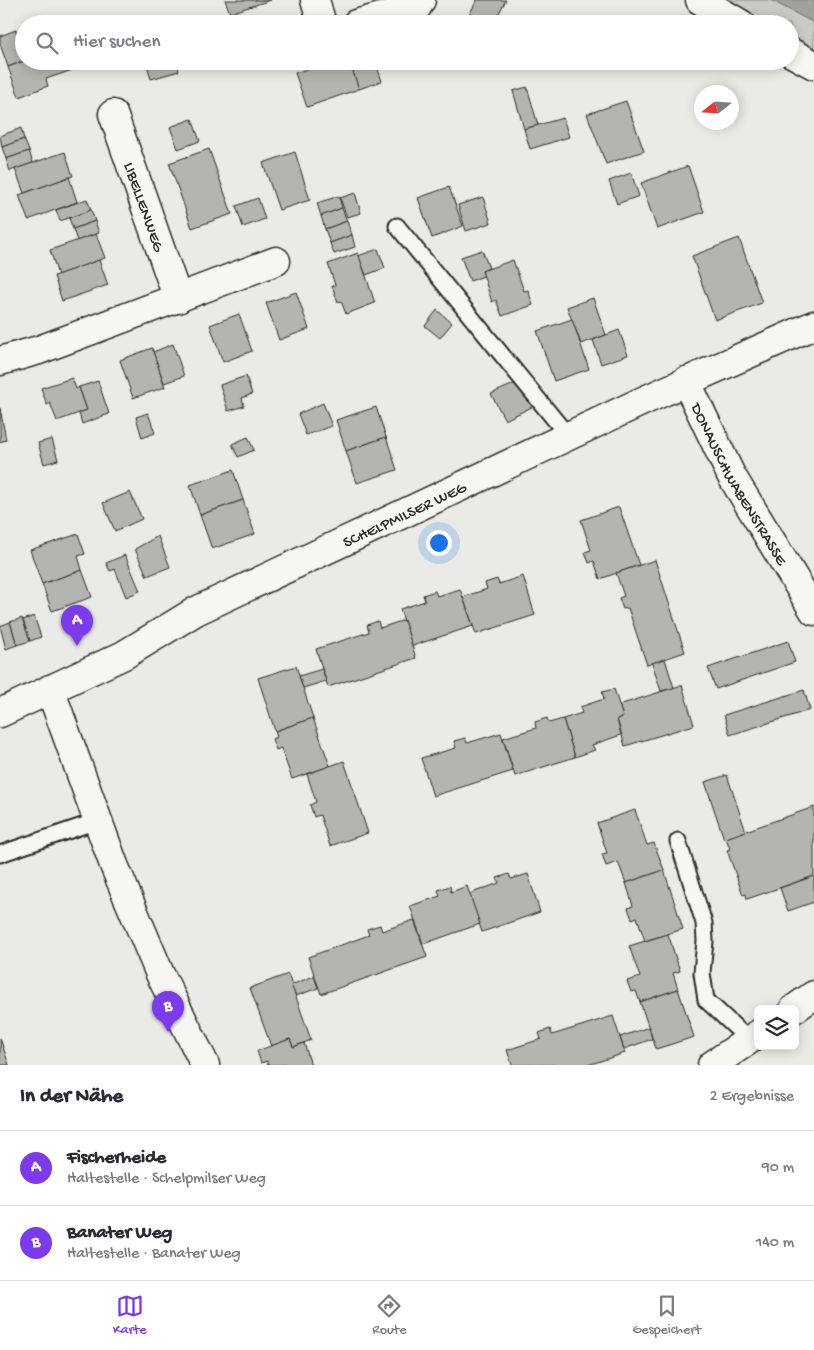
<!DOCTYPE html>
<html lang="de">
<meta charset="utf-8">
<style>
:root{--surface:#fff;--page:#f7f7f7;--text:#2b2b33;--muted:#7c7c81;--line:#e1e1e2;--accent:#7c3aed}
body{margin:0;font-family:"Gochi Hand",sans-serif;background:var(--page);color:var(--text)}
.controls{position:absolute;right:15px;bottom:15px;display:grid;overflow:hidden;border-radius:8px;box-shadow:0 2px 12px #0003}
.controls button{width:45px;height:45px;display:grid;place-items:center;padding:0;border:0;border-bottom:1px solid var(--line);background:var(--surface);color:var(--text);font:25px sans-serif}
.compass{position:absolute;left:694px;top:85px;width:45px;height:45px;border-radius:50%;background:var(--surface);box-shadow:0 2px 12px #0003;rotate:253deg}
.you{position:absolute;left:438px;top:542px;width:18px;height:18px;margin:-12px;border:4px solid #fff;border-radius:50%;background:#1a73e8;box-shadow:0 0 0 8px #1a73e833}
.badge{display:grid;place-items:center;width:32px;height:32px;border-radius:50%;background:var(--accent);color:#fff;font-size:16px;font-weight:700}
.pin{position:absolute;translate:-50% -41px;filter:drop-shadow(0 1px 2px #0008)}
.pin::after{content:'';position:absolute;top:26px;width:18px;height:15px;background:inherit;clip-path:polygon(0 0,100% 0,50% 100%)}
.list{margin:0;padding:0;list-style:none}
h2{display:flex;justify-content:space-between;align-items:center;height:65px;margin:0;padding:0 20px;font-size:21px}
h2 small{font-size:16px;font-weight:400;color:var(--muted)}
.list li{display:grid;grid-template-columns:32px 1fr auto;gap:15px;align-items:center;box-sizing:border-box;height:75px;padding:0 20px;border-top:1px solid var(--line)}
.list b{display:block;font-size:19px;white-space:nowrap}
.list p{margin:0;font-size:16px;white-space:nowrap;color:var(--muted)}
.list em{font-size:16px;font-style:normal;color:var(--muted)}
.icon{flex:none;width:28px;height:28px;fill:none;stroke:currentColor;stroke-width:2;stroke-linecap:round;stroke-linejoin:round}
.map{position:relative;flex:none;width:814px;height:1065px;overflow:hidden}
.search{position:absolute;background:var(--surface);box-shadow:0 2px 12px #0003;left:15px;right:15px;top:15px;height:55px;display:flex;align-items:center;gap:12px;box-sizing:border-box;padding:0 18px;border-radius:28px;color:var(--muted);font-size:19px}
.sheet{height:215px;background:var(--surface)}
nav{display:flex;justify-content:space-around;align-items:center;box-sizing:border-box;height:70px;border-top:1px solid var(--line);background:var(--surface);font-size:14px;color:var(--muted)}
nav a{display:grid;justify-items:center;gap:2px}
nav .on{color:var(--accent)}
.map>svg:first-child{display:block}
</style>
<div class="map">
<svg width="814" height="1065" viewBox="0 0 814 1065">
<rect width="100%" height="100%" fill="#eaeae6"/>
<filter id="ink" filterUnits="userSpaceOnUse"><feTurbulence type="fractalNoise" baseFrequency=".02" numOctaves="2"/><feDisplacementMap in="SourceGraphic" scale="10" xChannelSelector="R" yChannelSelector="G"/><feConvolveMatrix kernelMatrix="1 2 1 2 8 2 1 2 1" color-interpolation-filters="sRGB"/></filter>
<g filter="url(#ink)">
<path fill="#cacac7" stroke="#7a7a79" d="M717,0h54l43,23v33l-24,-14v-18h-32z"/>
<path fill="#a1a19e" stroke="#727270" d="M771,0h43v23z"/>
<g fill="#b4b4b1" stroke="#2b2b2b">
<path d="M225,0h46l-41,13z"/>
<path d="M477,0h29l-13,24h-9l-15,-9z"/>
<path d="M16,30l2,7 6,-2v26l-16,6 -8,-23v-8z"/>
<path d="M24,61h52l2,7 -32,11 2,7 -29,11 -11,-30z"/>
<path d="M146,61h31l2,10 -28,8z"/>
<path d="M330,61h20l9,28 -52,18 -12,-34z"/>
<path d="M354,61h21l7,20 -23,8 -9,-26z"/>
<path d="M527,87l11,38 -14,4 -11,-38z"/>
<path d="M626,101l18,50 -38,13 -19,-50z"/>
<path d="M563,118l6,19 -39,12 -6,-20z"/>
<path d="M192,119l8,22 -22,8 -8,-22z"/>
<path d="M21,128l3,11 -22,8 -2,-11z"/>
<path d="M24,139l5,12 -23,8 -4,-12z"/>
<path d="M209,149l23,65 -40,14 -23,-65z"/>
<path d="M29,151l4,12 -23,8 -4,-12z"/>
<path d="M65,152l8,24 -49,17 -9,-24z"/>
<path d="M295,152l15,48 -31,10 -16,-47z"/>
<path d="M688,166l16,46 -47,17 -16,-46z"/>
<path d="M631,173l8,23 -22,8 -8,-23z"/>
<path d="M69,177l8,25 -49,18 -9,-25z"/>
<path d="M449,187l14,39 -31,12 -14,-40z"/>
<path d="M355,193l6,20 -14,4 -7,-19z"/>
<path d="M339,196l3,12 -21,8 -4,-13z"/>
<path d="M483,197l8,26 -25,8 -8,-26z"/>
<path d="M258,198l7,21 -22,8 -7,-21z"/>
<path d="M87,199l4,11 -31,11 -4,-11z"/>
<path d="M342,208l5,13 -22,8 -4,-13z"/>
<path d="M91,210l4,11 -22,8 -4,-11z"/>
<path d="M95,221l4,12 -22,8 -4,-12z"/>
<path d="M347,221l5,14 -22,8 -5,-14z"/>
<path d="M96,234l9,24 -47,17 -8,-25z"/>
<path d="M352,235l3,12 -21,7 -4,-11z"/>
<path d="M739,238l23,65 -47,17 -23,-64z"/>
<path d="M378,249l7,19 -19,7 -8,-19z"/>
<path d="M482,250l7,18 -7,3 2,5 -14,5 -9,-24z"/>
<path d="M358,253l17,50 -29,11 -5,-13 -3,1 -6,-16 3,-1 -7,-21z"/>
<path d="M99,260l9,25 -46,16 -8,-25z"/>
<path d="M513,260l11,31 4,-1 5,15 -31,11 -6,-16 -4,2 -10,-31z"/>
<path d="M296,292l13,37 -30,11 -13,-37z"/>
<path d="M593,298l13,37 -25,9 -14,-37z"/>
<path d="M437,310l15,13 -12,15 -15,-12z"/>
<path d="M239,314l13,37 -29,11 -13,-37z"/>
<path d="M572,319l17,50 -35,12 -17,-50z"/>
<path d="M619,330l9,25 -27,9 -8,-24z"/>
<path d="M173,344l11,32 -20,7 -11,-31z"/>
<path d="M152,348l13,39 -32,11 -13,-38z"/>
<path d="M246,376l6,18 -10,4 2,8 -16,5 -8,-26z"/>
<path d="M72,378l4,11 3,-2 8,23 -30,11 -7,-18 -3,2 -6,-17z"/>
<path d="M98,381l11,33 -27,10 -3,-11 8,-3 -8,-23z"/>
<path d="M516,383l18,23 -29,14 -14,-26z"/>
<path d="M323,403l9,23 -26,9 -8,-21z"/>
<path d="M376,407l10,30 -40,14 -10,-31z"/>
<path d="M0,408l6,32 -6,2z"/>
<path d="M148,413l7,20 -13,5 -6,-21z"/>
<path d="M248,437l6,13 -16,7 -6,-13z"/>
<path d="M386,437l11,33 -40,13 -11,-32z"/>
<path d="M52,439l6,21 -14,4 -6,-21z"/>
<path d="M233,470l10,30 -43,15 -10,-30z"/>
<path d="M130,492l12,27 -27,12 -12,-28z"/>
<path d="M243,500l12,34 -43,15 -12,-34z"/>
<path d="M619,507l20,58 -39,14 -6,-18 -5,2 -4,-11 6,-2 -10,-30z"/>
<path d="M78,534l7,20 -7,2 4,14 -40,14 -12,-34z"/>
<path d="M158,536l12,31 -23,9 -12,-27z"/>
<path d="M125,555l15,36 -14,6 -11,-28 -5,2 -4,-8z"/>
<path d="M655,560l30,92 -38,13 -19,-57 -5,1 -4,-11 5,-2 -8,-23z"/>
<path d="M82,570l10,27 -40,14 -10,-27z"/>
<path d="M523,576l12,39 -59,19 -13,-37 24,-8 -2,-6 12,-4 2,5z"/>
<path d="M460,589l13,37 -61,20 -12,-37 25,-8 -2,-6 12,-4 2,5z"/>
<path d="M34,616l7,21 -11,4 -7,-21z"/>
<path d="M22,618l8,23 -13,4 -7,-23z"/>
<path d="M404,620l12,38 -88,29 -12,-38 53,-17 -2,-7 11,-4 2,7z"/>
<path d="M10,622l7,23 -11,4 -6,-23z"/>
<path d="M788,641l7,21 -79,27 -8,-21z"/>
<path d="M665,659l9,29 -13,3 -9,-28z"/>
<path d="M296,666l17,52 -38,13 -17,-53z"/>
<path d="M322,669l4,12 -23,7 -4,-12z"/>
<path d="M682,685l12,40 -69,21 -8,-27 6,-2 -4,-12z"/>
<path d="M614,689l9,28 -6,2 4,16 -29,10 3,5 -20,7 -12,-38 19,-6 -2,-6 24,-8 -2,-7z"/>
<path d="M804,690l6,20 -80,25 -6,-20z"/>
<path d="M313,718l17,48 -38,13 -11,-31 -5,2 -4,-11 5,-2 -2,-6z"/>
<path d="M547,718l2,5 14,-4 12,38 -60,19 -12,-38 33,-10 -1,-6z"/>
<path d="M501,733l12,38 -80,25 -12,-38 35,-10 -2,-7 11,-3 2,5z"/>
<path d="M344,761l24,72 -38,13 -10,-31 -6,2 -4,-12 6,-3 -9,-28z"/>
<path d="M727,775l19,57 -22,7 -19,-57z"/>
<path d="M814,807v69l-67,23 -1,-5 -3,1 -16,-45 3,-1 -4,-11z"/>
<path d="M635,810l12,35 7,-2 10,27 -38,13 -8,-21 -12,4 -4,-12 5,-1 -10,-30z"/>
<path d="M664,870l19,59 -38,12 -8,-24 -5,2 -4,-11 5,-2 -7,-23z"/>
<path d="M509,874l2,5 17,-5 12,38 -58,20 -13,-38 30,-11 -2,-5z"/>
<path d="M814,876v26l-26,9 -8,-23z"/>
<path d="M450,886l1,6 16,-6 13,38 -57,20 -13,-38 30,-10 -2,-6z"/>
<path d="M414,920l13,37 -106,37 -13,-37 61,-22 -2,-6 13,-4 2,6z"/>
<path d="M668,934l12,37 -7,2 5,16 -38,13 -4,-11 -5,1 -4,-11 13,-4 -11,-31z"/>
<path d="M288,974l23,66 -18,7 -3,-8 -19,7 -21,-58z"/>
<path d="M314,976l4,12 -22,8 -5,-11z"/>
<path d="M678,989l16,48 -38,12 -16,-47z"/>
<path d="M613,1016l12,37 -37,12h-76l-5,-15 34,-11 -2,-6 11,-4 2,6z"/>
<path d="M649,1027l3,12 -28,10 -4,-12z"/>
<path d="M0,1038l9,27h-9z"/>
<path d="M290,1039l3,8 11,-4 7,22h-43l-1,-4 -6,2 -4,-12z"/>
</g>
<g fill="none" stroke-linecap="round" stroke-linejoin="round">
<defs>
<g id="service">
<path d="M397,226l171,210"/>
<path d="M678,841l26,82 1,18 -3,32 4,27 43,40"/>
<path d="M0,854l97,-33"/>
</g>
<g id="minor">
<path d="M315,0l7,24"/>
<path d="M700,0l41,24"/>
<path d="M356,24l61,-17 4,-7"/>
<path d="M790,52l24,13"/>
<path id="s1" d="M113,114l65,185"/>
<path d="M0,361l39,-11 237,-89"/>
<path id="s2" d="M686,381l45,94 83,136"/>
<path d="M50,689l64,176 46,109 45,91"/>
<path id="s3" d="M0,713l124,-58 72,-44 449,-211 169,-75"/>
<path d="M794,1009l20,-14"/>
<path d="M712,1065l46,-31"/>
</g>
</defs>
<use href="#service" stroke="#2b2b2b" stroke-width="19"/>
<use href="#minor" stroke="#2b2b2b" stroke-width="31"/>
<use href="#service" stroke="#f6f6f2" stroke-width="15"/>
<use href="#minor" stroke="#f6f6f2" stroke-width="28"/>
</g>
</g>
<g text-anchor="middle" stroke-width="4" stroke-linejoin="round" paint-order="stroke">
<g font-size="16" fill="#2b2b2b" stroke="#f6f6f2">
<text dy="6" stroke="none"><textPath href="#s1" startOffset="98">LIBELLENWEG</textPath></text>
<text dy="6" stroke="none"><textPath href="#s2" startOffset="116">DONAUSCHWABENSTRASSE</textPath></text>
<text dy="6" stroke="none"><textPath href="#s3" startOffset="451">SCHELPMILSER WEG</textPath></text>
</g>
</g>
</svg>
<div class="controls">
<button><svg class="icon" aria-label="layers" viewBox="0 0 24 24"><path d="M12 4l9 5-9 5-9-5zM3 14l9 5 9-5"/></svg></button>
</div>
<svg class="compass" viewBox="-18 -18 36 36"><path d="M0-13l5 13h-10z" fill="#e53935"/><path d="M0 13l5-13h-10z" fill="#7c7c81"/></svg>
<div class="you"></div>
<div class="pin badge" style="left:77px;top:646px">A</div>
<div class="pin badge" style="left:168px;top:1032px">B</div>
<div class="search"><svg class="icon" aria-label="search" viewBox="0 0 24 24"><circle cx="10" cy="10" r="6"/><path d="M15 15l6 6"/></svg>Hier suchen</div>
</div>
<section class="sheet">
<h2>In der Nähe<small>2 Ergebnisse</small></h2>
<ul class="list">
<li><span class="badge">A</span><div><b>Fischerheide</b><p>Haltestelle · Schelpmilser Weg</p></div><em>90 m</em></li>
<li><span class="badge">B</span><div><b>Banater Weg</b><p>Haltestelle · Banater Weg</p></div><em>140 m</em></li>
</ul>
</section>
<nav>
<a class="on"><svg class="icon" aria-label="map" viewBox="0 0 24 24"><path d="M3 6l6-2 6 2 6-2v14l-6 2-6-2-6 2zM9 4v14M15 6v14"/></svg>Karte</a>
<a><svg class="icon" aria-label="directions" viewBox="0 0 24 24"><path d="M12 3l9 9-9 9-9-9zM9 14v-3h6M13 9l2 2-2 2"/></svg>Route</a>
<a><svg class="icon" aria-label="saved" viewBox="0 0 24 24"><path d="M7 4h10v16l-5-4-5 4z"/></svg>Gespeichert</a>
</nav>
